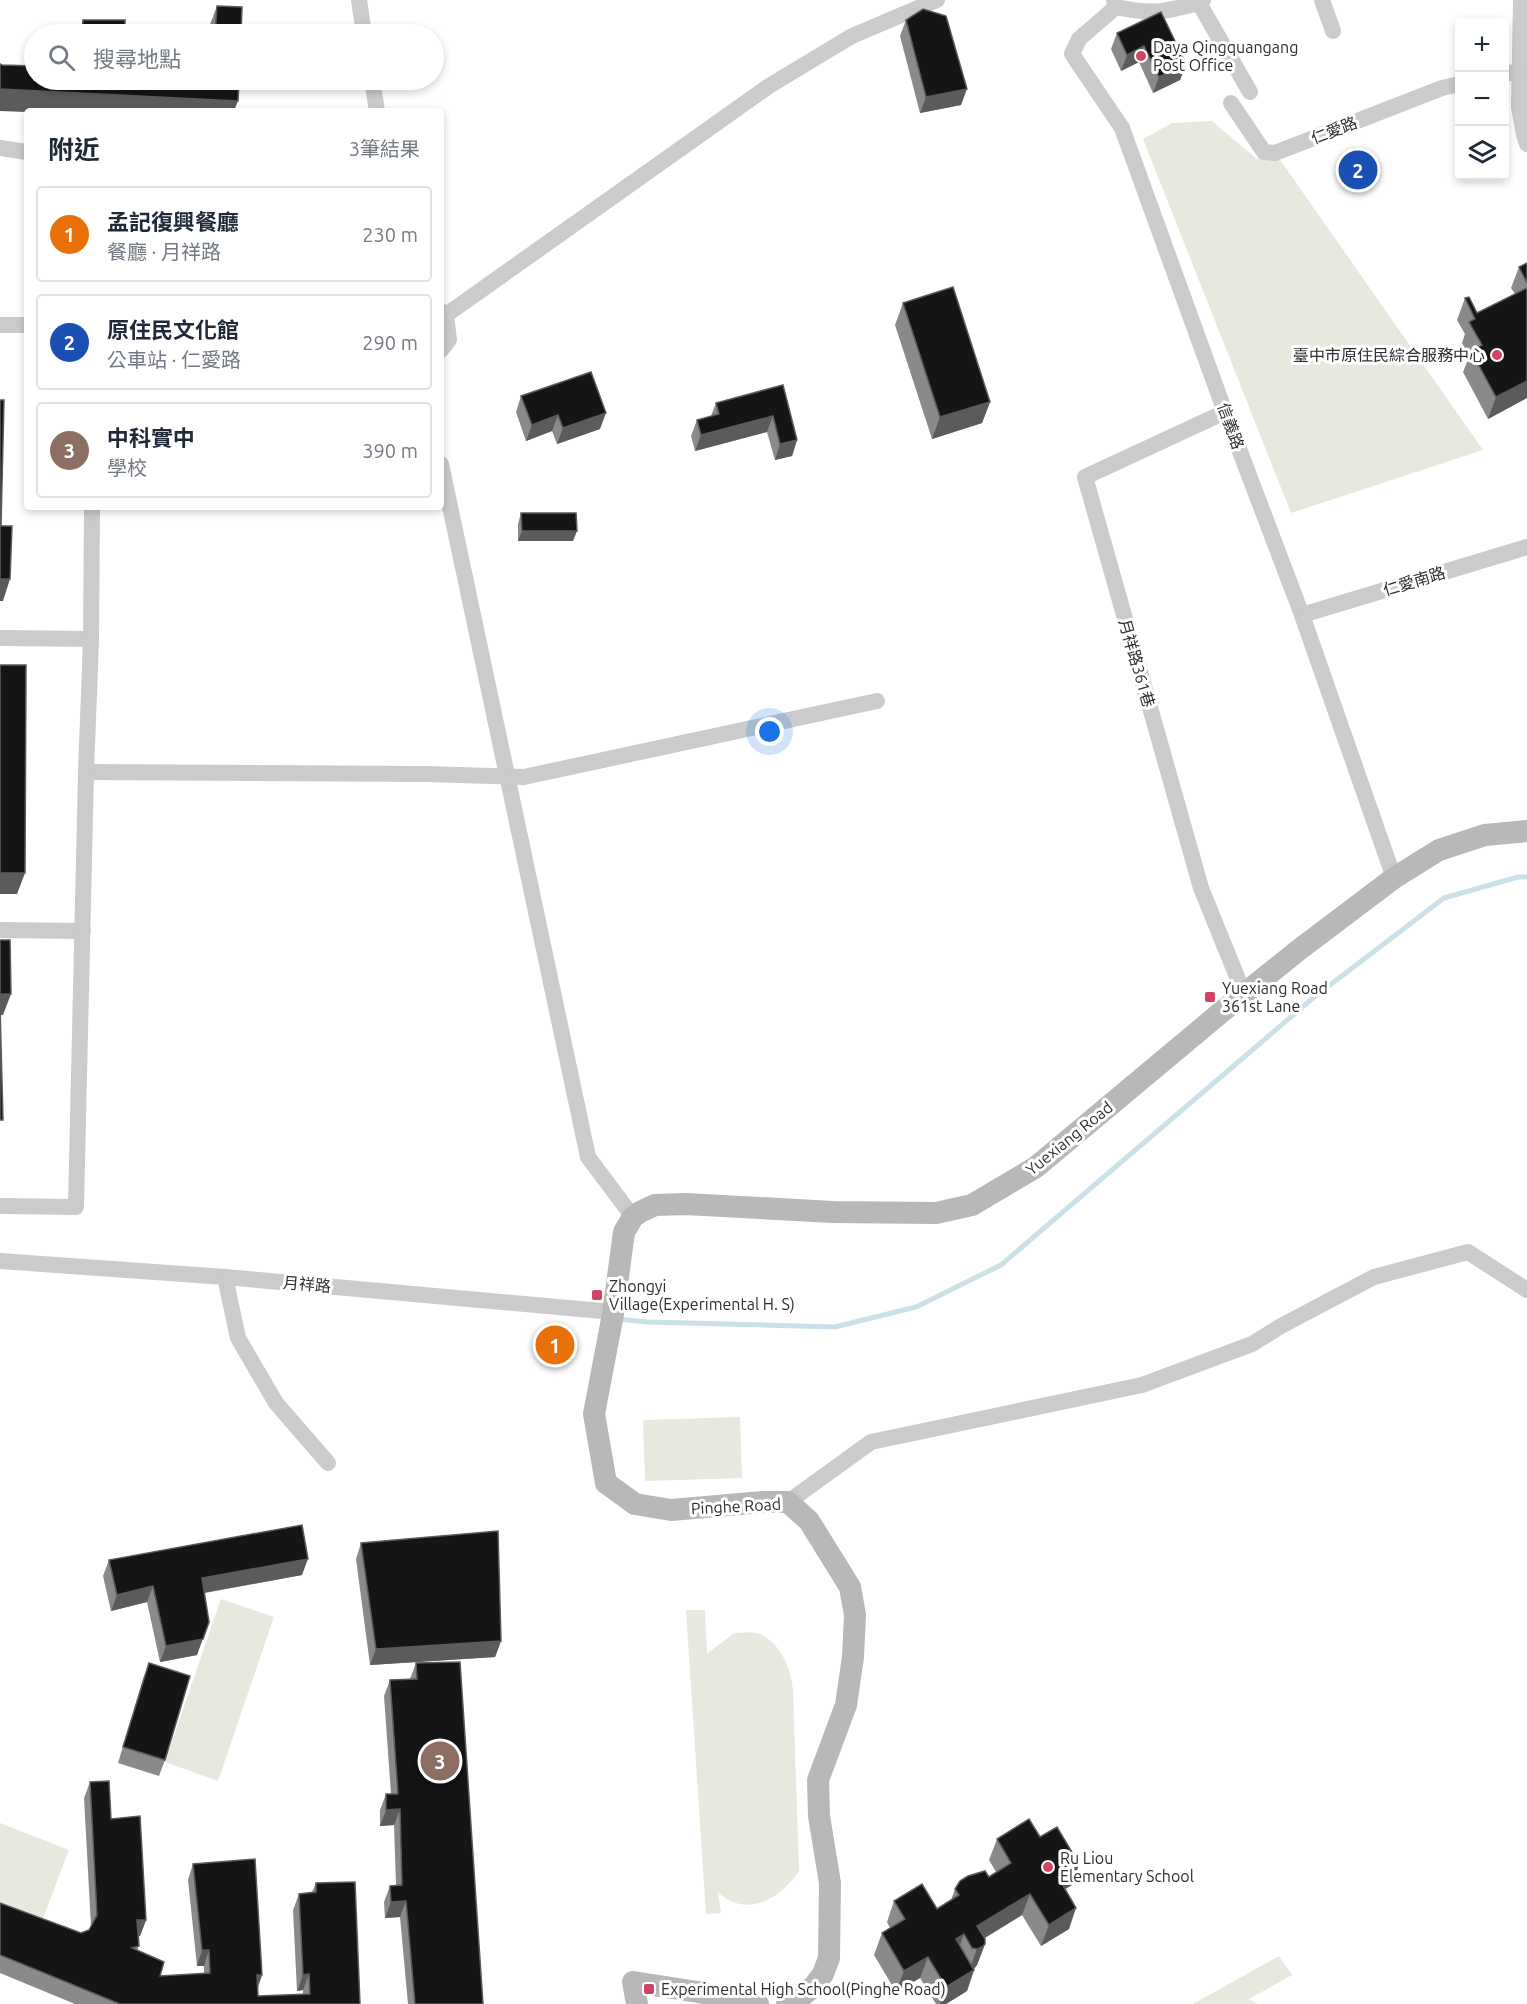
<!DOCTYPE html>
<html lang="zh-TW">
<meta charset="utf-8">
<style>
:root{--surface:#fff;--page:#f2f2f3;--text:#1f2937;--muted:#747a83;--line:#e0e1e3;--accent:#d04465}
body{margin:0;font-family:Ubuntu,"Noto Sans TC",sans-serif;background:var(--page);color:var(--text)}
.controls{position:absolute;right:18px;top:18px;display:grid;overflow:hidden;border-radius:6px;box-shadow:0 3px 9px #0003}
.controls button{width:54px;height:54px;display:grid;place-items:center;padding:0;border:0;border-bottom:2px solid var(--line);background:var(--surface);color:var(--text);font:30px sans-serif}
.you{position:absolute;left:770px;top:732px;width:21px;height:21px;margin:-15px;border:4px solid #fff;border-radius:50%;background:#1a73e8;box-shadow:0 0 0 9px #1a73e833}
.badge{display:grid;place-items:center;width:39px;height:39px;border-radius:50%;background:var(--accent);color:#fff;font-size:20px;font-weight:700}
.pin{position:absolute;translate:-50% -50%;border:3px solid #fff;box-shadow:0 2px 6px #0006}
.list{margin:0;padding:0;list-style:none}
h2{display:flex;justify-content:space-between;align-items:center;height:78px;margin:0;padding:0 24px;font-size:26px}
h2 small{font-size:20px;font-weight:400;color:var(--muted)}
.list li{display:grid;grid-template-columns:39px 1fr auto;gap:18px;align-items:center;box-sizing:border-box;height:96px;margin:0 12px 12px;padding:0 12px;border:2px solid var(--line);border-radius:6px}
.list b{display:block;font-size:22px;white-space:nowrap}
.list p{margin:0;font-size:20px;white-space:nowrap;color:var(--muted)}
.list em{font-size:20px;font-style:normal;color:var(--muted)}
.icon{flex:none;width:33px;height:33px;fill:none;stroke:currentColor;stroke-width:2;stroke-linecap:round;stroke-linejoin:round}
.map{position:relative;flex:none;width:1527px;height:2004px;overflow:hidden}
.search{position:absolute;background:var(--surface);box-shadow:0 3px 9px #0003;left:24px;top:24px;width:420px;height:66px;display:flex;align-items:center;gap:15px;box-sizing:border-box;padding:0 21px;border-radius:33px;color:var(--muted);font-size:22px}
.panel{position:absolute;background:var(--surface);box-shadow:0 3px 9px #0003;left:24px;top:108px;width:420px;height:402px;border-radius:6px}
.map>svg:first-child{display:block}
</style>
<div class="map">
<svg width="1527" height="2004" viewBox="0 0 1527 2004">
<rect width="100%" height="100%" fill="#fff"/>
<g fill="#e6e9dd">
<path d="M1212,121l45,38 19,-5 207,296 -192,63 -148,-374 29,-16z"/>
<path d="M740,1417l2,61 -97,3 -2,-61z"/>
<path d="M221,1599l53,18 -56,164 -53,-19z"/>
<path d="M686,1610h19l2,44 27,-21c8,0 21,-2 28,2 20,10 29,35 31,55l6,181c-18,28 -54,48 -81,21l3,21 -15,1z"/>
<path d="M0,1823l69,27 -31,81 -38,-14z"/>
<path d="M1279,1956l13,19 -43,24 8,5h-64z"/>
</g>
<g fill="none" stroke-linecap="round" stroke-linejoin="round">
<path stroke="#cbe1e7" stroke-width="5" d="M617,1319l30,3 188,5 81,-20 85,-42 312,-267 131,-100 74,-21h9"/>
<g stroke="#cbcbcb" stroke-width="16">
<path d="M359,0l5,34"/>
<path d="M1114,0l2,7 -37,32 -7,15 50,74 103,284 77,203 92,263"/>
<path d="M1322,0l11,31"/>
<path d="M1521,0l-2,107 5,28 3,9"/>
<path d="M1199,3l51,89"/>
<path d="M1116,7c36,8 48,5 83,-4l4,-3"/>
<path d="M1504,74l17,-3"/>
<path d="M372,80l5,31"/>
<path d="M1231,103l33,49 11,1 167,-65 18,-4"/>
<path d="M0,148l27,4"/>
<path d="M441,311l5,4 3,25 -8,10"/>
<path d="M446,315l323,-229 83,-50 85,-36"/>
<path d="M0,325h27"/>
<path d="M1225,412l-140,65 116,411 43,106"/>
<path d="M441,464l147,693 45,60"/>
<path d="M1302,615l225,-68"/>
<path d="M0,638l91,1"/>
<path d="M86,772l339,2 99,3 353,-76"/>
<path d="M0,930l83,1"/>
<path d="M0,1206l76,1 10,-435 5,-133 1,-132"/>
<path d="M0,1261l225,16 388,35"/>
<path d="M225,1277l13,61 38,65 52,60"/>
<path d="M788,1502l83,-60 271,-57 110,-41 29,-18 93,-49 94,-25 59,38"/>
</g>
<g stroke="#b8b8b8" stroke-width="22">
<path d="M637,2004l-4,-22 65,10 60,12"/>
<path d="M787,2004l14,-7 13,-11 9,-12 6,-16 1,-75 -11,-67 -1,-36 28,-75 7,-48 2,-42 -5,-28 -41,-66 -21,-19h-25l-92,8 -36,-6 -29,-21 -12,-69 19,-100 11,-82 9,-15 7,-5 15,-7 31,-1 147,8 103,1 36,-8 64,-38 183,-153 81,-65 94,-71 45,-28 46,-15 42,-4"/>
</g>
</g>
<g fill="#8a8a8a">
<path d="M217,6l24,28h-32v-7z"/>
<path d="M83,20l42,14h-47z"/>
<path d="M906,20l55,85 -41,8 -20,-77z"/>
<path d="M1117,33l69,31 -6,16 -27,13 -14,-31 -18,9 -10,-22z"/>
<path d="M1527,263v135l-39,21 -25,-47 6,-15 -7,-14 3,-9 -8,-14 8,-22 12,15 38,-19 -4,-6 8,-21z"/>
<path d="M903,303l87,99 -8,21 -50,16 -37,-114z"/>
<path d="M783,385l14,55 -5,16 -17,4 -8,-28 -72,19 -4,-15 6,-16 14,-4 5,-13z"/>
<path d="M521,396l79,33 -43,15 -5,-13 -26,10 -10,-29z"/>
<path d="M521,513l52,28h-55v-17z"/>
<path d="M361,1543l140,98 -6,16 -125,8 -14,-106z"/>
<path d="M109,1560l193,15 -97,18 -8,62 -37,7 -13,-60 -36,9 -8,-35z"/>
<path d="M149,1663l16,97 -6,16 -41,-13 25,-84z"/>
<path d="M416,1663l67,341h-75l-8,-87 -15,1 -1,-16 6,-16 6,-1 -2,-60 -14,1v-16l6,-16h5l-7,-98 6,-16 20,-1z"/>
<path d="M90,1782l21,37 35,101 -6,16h-2v15l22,25 44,-3v-7h-7l-9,-86 5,-16 69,111 -4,13v8l45,-2v-4l-6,1 -4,-81 6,-16 13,-2 4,-9 44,121h-285l-75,-31v-70l81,30 8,-3 2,-4 -7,-128z"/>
<path d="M1040,1837l39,27 -7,21 -7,4 4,40 -28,17 -19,-31 -37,23v6l-8,21 -4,4 1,1 -7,21 -21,13h-10l-16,-26 -24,14 -22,-37 8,-22 8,-5 -3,-6 7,-21 43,8 14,-9 4,-11 34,-12 7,-5 -7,-12 8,-21z"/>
</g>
<g fill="#5b5b5b">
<path d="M1144,46l-5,16 -18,9 6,-16z"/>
<path d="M1186,64l-6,16 -27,13 6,-16z"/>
<path d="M0,89l238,12 -4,10h-207v1l-27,-1z"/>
<path d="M967,89l-6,16 -41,8 6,-16z"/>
<path d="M1527,381v17l-39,21 8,-22z"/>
<path d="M990,402l-8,21 -50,16 8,-22z"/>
<path d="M606,413l-6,16 -43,15 6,-16z"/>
<path d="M558,415l-6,16 -26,10 6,-16z"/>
<path d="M773,416l-6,16 -72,19 6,-16z"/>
<path d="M797,440l-5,16 -17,4 5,-16z"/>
<path d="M522,531h55l-4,10h-55z"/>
<path d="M0,579h10l-7,22h-3z"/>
<path d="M0,873h25l-8,21h-17z"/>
<path d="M0,994h11l-8,21h-3z"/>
<path d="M308,1559l-6,16 -105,19 5,-16z"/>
<path d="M153,1586l-6,16 -36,9 6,-16z"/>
<path d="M209,1622l-12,33 -37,7 6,-16z"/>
<path d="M501,1641l-6,16 -125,8 6,-16z"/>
<path d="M400,1809l-6,16 -14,1 6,-16z"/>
<path d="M1079,1864l-7,21 -22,13 8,-21z"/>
<path d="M1030,1894l-8,21 -51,31 6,-20z"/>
<path d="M406,1901l-6,16 -15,1 6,-16z"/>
<path d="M1076,1908l-7,21 -28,17 8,-21z"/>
<path d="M137,1920h9l-6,16h-9z"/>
<path d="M964,1934l-8,21v-16z"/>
<path d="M985,1944l-8,21 -3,4 -5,1 8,-21z"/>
<path d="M202,1950h7l-5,16h-7z"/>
<path d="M928,1957l-8,21 -24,14 8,-21z"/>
<path d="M974,1970l-7,21 -21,13h-6l6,-17z"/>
<path d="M309,1974l-6,16 -6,1 6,-16z"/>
<path d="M257,1975h5l-6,16z"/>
</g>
<g fill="#151515" stroke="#5b5b5b" stroke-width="1.5">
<path d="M217,6l25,1 -1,27h-26z"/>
<path d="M923,9l23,7 21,73 -41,8 -20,-77z"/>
<path d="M1161,12l25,52 -27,13 -15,-31 -17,9 -10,-22z"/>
<path d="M83,20h42v14h-43z"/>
<path d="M0,64l2,1 32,1v14h205l-1,21 -238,-12z"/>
<path d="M1527,263v20l-8,-16z"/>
<path d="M953,287l37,115 -50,15 -37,-114z"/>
<path d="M1527,288v93l-31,16 -25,-46 11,-6 -13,-23 6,-3 -10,-21 4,-1 8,16z"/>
<path d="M591,372l15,41 -43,15 -5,-13 -26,10 -11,-29z"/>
<path d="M783,385l14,55 -17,4 -7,-28 -72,19 -4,-15 22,-6 -3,-11z"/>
<path d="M0,400h4l-3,126h11l-2,53h-10z"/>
<path d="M521,513h55l1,18h-55z"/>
<path d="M0,665h26l-1,208h-25z"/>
<path d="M0,940h10l1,54h-11z"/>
<path d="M0,1006l3,114h-3z"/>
<path d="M302,1525l6,34 -106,19 7,44 -6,17 -37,7 -13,-60 -36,9 -8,-35z"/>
<path d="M498,1531l3,110 -125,8 -15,-106z"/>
<path d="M460,1662l23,342h-68l-9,-103 -15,1 -1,-16 12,-1 -2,-76 -14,1v-16h12l-8,-114 27,-1 -1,-16z"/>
<path d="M149,1663l41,13 -25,84 -42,-13z"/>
<path d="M109,1781l2,38 29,-3 6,104h-9l2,26 -7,2 32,14 -4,14 50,-3 -1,-23h-7l-9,-86 62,-5 7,116h-5l1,21 52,-2 -1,-20 -6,1 -4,-81 17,-2v-9l39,-1 5,122h-240l-120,-49v-52l81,30 8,-3 8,-15 -7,-133z"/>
<path d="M1029,1819l11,18 17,-10 22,37 -21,13 18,31 -27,17 -19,-31 -53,32 8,13v5l-3,3 -5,2 -5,-1 -8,-14 -8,5 18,31 -28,17 -18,-30 -24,14 -22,-38 23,-14 -11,-18 28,-17 15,25 22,-14 -4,-6 5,-8 8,-5 17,-5 4,6 22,-14 -14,-24z"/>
</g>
<g fill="#d04465" stroke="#fff" stroke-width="2">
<circle cx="1141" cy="56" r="6"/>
<circle cx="1497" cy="355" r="6"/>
<rect x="1204" y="991" width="12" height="12" rx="3"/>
<rect x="591" y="1289" width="12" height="12" rx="3"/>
<circle cx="1048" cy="1867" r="6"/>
<rect x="643" y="1983" width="12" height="12" rx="3"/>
</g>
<g text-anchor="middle" stroke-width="6" stroke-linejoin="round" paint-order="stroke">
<g font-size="16" fill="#2e2e2e" stroke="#fff" text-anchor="start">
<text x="1153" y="53">Daya Qingquangang<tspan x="1153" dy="18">Post Office</tspan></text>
<text x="1485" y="361" text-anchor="end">臺中市原住民綜合服務中心</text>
<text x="1222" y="994">Yuexiang Road<tspan x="1222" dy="18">361st Lane</tspan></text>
<text x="609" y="1292">Zhongyi<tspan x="609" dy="18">Village(Experimental H. S)</tspan></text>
<text x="1060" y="1864">Ru Liou<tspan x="1060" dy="18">Elementary School</tspan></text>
<text x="661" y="1995">Experimental High School(Pinghe Road)</text>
</g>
<g font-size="16" fill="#2e2e2e" stroke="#fff">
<text transform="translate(1334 130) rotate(-21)" y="6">仁愛路</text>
<text transform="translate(1231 426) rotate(70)" y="6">信義路</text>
<text transform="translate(1414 581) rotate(-17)" y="6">仁愛南路</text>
<text transform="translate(1137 663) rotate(74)" y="6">月祥路361巷</text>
<text transform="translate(1069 1138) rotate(-39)" y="6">Yuexiang Road</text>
<text transform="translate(307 1284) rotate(5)" y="6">月祥路</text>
<text transform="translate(736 1506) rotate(-3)" y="6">Pinghe Road</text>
</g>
</g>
</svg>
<div class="controls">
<button>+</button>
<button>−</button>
<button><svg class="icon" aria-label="layers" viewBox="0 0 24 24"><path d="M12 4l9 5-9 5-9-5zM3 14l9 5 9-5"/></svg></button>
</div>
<div class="you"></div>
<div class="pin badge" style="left:555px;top:1345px;background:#e8710a">1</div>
<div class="pin badge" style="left:1358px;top:170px;background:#1a4fb4">2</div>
<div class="pin badge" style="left:440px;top:1761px;background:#8d6e63">3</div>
<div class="search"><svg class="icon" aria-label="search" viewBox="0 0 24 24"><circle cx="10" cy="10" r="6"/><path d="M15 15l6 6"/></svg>搜尋地點</div>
<section class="panel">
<h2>附近<small>3筆結果</small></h2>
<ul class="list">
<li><span class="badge" style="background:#e8710a">1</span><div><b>孟記復興餐廳</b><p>餐廳 · 月祥路</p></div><em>230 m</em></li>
<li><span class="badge" style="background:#1a4fb4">2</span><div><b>原住民文化館</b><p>公車站 · 仁愛路</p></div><em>290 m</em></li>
<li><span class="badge" style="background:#8d6e63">3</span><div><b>中科實中</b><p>學校</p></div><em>390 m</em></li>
</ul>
</section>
</div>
